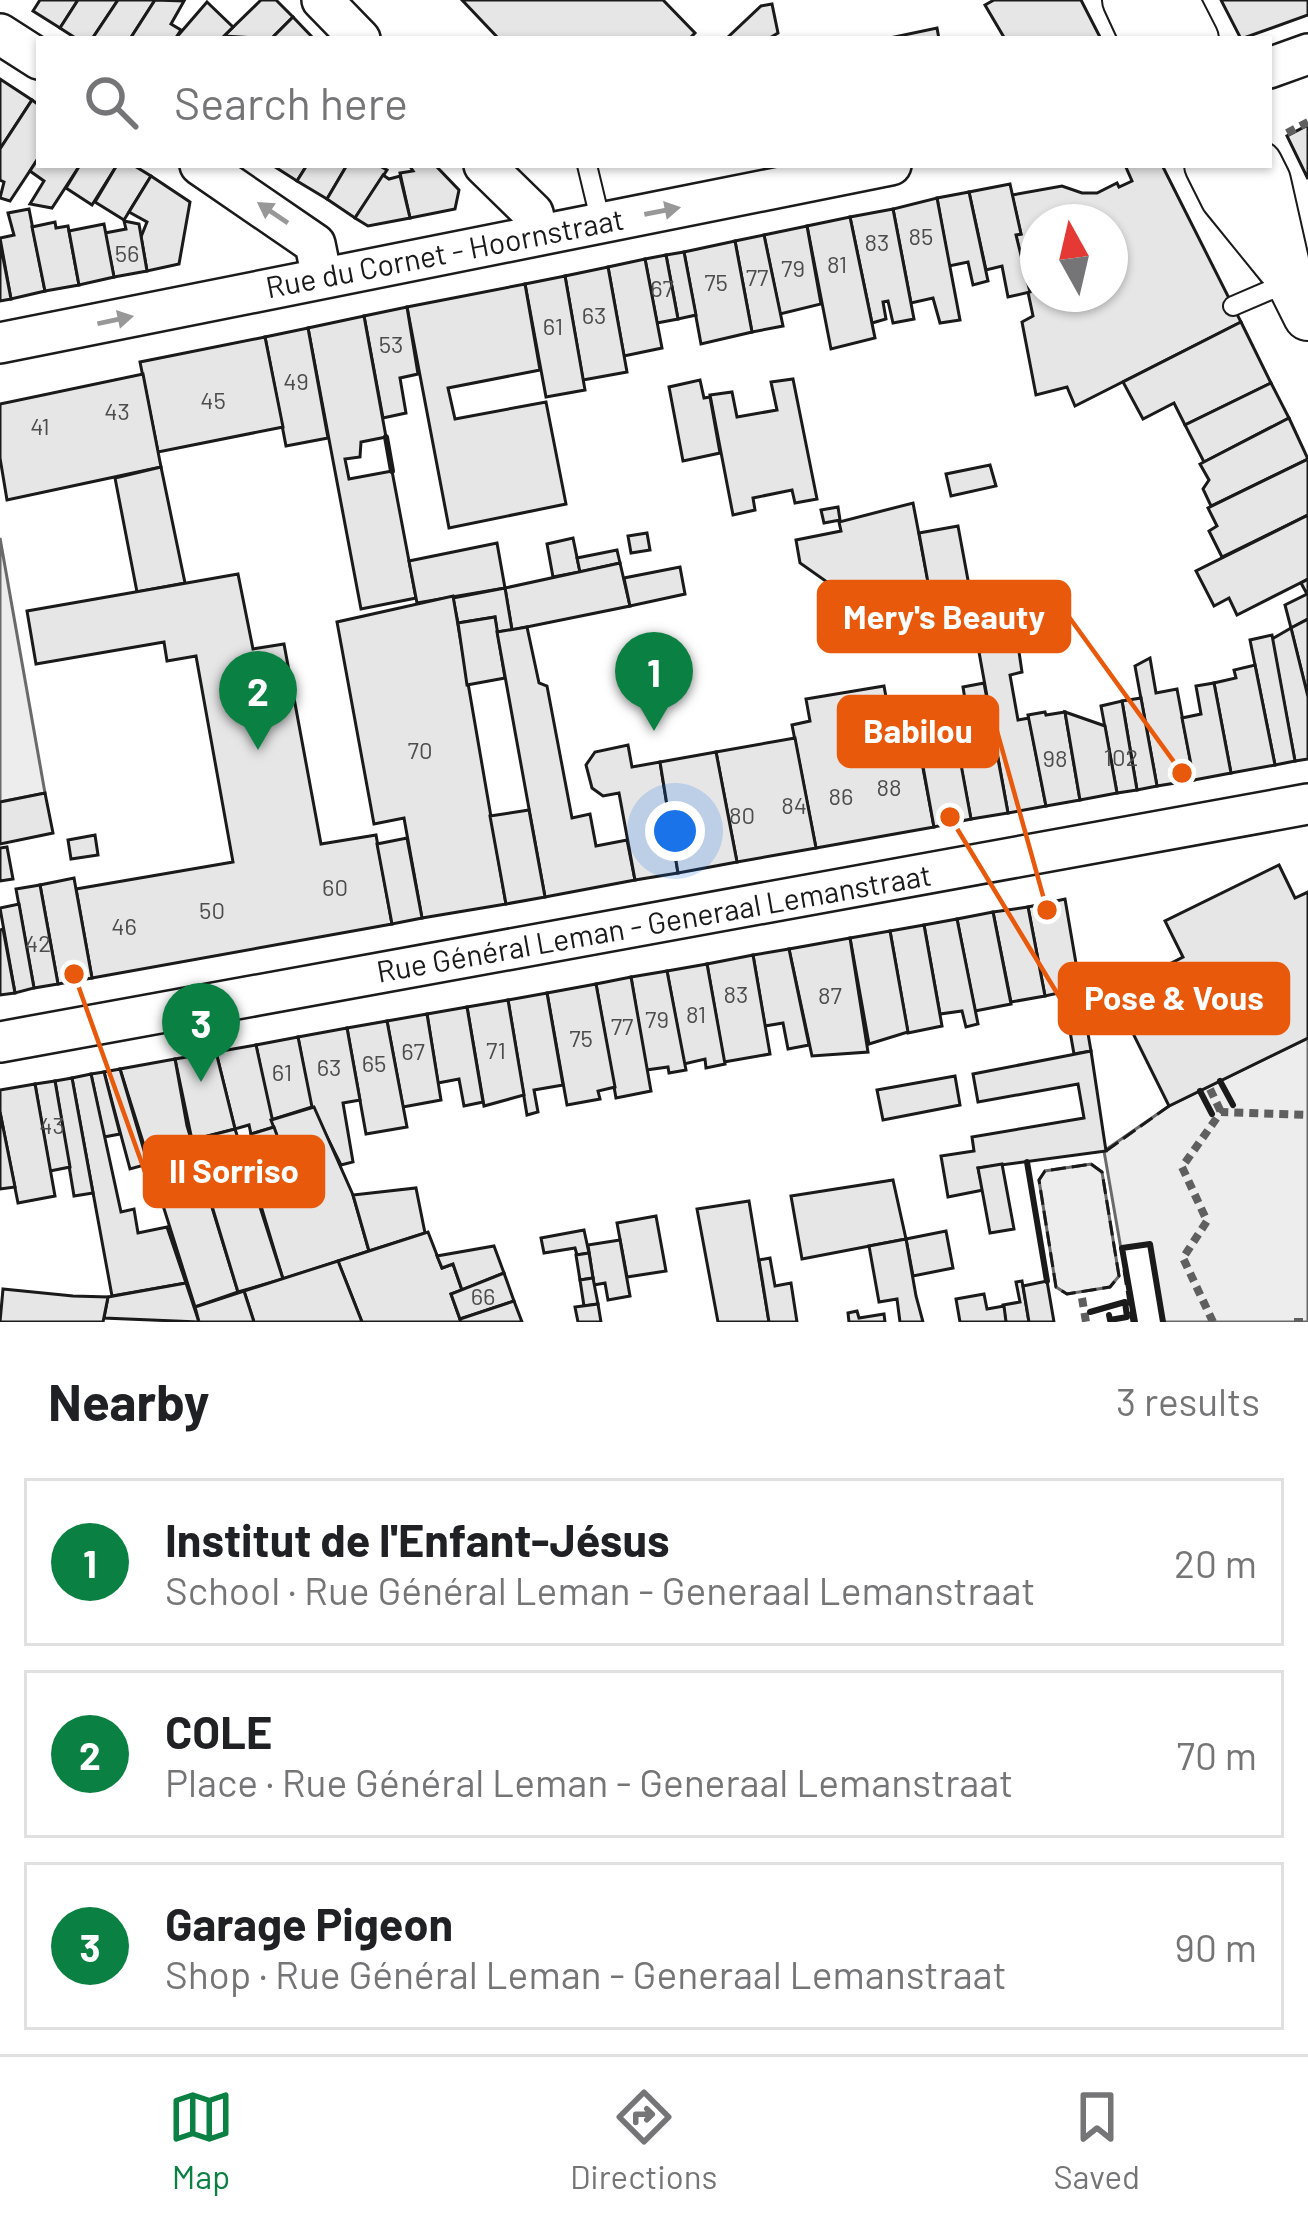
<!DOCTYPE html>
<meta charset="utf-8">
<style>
:root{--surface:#fff;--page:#f6f6f6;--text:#202124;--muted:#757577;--line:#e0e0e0;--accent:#0b8043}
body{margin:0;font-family:Barlow,sans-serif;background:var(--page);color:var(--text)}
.compass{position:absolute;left:1020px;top:204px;width:108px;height:108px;border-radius:50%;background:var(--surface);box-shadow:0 3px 9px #0004;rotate:352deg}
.you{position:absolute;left:675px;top:831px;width:42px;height:42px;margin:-30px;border:9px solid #fff;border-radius:50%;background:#1a73e8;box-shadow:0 0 0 18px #1a73e833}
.badge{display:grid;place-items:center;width:78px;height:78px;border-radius:50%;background:var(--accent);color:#fff;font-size:39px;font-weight:700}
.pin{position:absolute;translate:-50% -99px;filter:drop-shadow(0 3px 6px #0008)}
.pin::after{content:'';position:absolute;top:63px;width:42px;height:36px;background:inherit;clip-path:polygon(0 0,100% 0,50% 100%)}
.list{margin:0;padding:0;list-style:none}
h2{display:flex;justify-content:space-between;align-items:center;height:156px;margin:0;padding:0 48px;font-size:51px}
h2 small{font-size:39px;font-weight:400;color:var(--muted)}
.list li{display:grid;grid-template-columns:78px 1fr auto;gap:36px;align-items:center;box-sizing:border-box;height:168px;margin:0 24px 24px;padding:0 24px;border:3px solid var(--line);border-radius:0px}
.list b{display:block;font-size:45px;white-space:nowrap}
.list p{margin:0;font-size:39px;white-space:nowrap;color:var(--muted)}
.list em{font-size:39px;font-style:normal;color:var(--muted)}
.icon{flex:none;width:66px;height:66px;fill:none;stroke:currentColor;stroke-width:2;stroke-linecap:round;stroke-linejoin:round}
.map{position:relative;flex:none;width:1308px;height:1322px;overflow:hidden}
.search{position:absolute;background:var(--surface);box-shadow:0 3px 9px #0004;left:36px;right:36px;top:36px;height:132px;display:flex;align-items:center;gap:30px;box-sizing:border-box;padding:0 42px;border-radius:0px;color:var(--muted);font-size:45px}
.sheet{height:732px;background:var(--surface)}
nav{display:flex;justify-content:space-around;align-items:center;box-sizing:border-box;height:168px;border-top:3px solid var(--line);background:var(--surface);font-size:33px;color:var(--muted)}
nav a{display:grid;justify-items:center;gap:6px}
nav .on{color:var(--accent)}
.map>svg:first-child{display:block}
</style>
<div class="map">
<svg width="1308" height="1322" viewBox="0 0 1308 1322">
<rect width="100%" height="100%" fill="#fff"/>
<g fill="#ededed" stroke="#6a6a6a" stroke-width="3">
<path d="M0,538l45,255 -45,9z"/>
<path d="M1308,1038v284h-145l-13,-78 -29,5 -17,-98 65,-45z"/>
<path d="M1091,1164l11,8 17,104 -9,11 -43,7 -11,-7 -17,-107 6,-9z"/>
</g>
<g fill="#e6e6e6" stroke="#1a1a1a" stroke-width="3" fill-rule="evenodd">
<path d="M40,0h38l-18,28 -27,-17z"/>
<path d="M78,0h40l-26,39h-15l-17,-11z"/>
<path d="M118,0h37l-25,39h-38z"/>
<path d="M155,0l29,1 -13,23 10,6 -6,9h-45z"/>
<path d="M261,0h15l17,17 -22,22 -47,-3z"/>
<path d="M462,0h201l32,33 -6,6h-190z"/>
<path d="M994,0h87l20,39h-96l-20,-34z"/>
<path d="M1221,0h87v15l-67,24z"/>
<path d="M207,2l26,25 -12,12h-46z"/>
<path d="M772,4l6,29 -10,6h-42l35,-33z"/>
<path d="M293,17l21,22h-43z"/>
<path d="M937,28l2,11h-54z"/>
<path d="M0,79l32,21 -32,49z"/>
<path d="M32,100l7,5v52l-29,44 -10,-3 4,-16 -4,-2v-31z"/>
<path d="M1308,125v54l-21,-43z"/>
<path d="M39,157v8h41l-28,43 -22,-4 14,-23 -14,-10z"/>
<path d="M80,165h37l-25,40 -26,-17z"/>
<path d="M117,165h16l18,11 -27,44 -29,-18z"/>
<path d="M272,165h35l-10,16z"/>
<path d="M307,165h40l-20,34 -30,-18z"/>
<path d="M347,165h31l9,5 -32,48 -28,-19z"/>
<path d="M409,165h26l24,25 -4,19 -45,9 -10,-45 13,-2z"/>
<path d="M1125,165h37l79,157 -166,84 -8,-19 -31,8 -14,-73 11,-6 -17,-81 5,-1 -9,-39 50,-9 20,7h15l20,-10 2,4 13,-6zM1038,222h72v72h-72z"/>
<path d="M383,175l6,4 11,-3 10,42 -42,8 -13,-8z"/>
<path d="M151,176l39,26 -11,62 -32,7 -6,-34 6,-15 -18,-10z"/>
<path d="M1010,184l11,50 -5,1 14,57 -22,5 -6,-31 -16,4 -17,-78z"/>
<path d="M969,192l19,89 -15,4 -5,-23 -19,4 -12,-68z"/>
<path d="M937,198l23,122 -20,3 -7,-25 -22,5 -18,-94z"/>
<path d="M29,209l16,82 -34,8 -11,-61 14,-3 -6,-22z"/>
<path d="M893,209l21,110 -21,4 -5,-22 -5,1 3,17 -14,4 -22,-106z"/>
<path d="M850,217l25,121 -44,11 -24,-123z"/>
<path d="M124,221l15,3 8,47 -33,6 -9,-44 21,-4z"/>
<path d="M55,222l1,6 12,-2 11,59 -34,6 -13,-64z"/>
<path d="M104,224l10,53 -35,8 -10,-54z"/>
<path d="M807,226l14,78 -41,10 -16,-79z"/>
<path d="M764,235l19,91 -31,6 -17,-91z"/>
<path d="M735,241l17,91 -51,12 -17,-92z"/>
<path d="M0,242l11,57 -11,2z"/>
<path d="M684,252l12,63 -18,4 -12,-64z"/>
<path d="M666,255l12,64 -21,4 -12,-64z"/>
<path d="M645,259l17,89 -38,8 -16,-89z"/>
<path d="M608,267l19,105 -44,8 -18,-104z"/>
<path d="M565,276l20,114 -39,7 -21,-113z"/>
<path d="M525,284l15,86 -92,18 7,31 91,-17 20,102 -117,24 -42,-221z"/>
<path d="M407,307l11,67 -18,4 6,35 -23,5 -19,-102z"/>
<path d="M364,316l22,121 -25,5 -1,15 -15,2 4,20 43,-8 24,127 -55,11 -53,-281z"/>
<path d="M1241,322l30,61 -86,42 -11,-22 -31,16 -20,-37z"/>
<path d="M308,328l20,110 -42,8 -21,-109z"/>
<path d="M265,337l18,90 -125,25 -18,-90z"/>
<path d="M143,374l18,93 -154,33 -7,-42v-54z"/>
<path d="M793,379l24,120 -22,4 -3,-13 -39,8 2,12 -22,5 -23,-120 22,-3 5,25 40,-7 -6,-28z"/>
<path d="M700,380l4,18 6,-1 10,56 -37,8 -14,-74z"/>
<path d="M1271,383l18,35 -85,44 -19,-37z"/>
<path d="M1289,418l19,41 -97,47 -8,-17 6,-9 -9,-16z"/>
<path d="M1308,459v56l-86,42 -13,-26 8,-5 -9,-18z"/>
<path d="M990,465l6,21 -45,10 -5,-22z"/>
<path d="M161,467l24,116 -48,9 -22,-114z"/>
<path d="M913,503l22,115 -19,4 -2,-11 -36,7 -78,-55 -4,-23 45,-9 -2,-9z"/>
<path d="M838,507l2,13 -16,3 -3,-13z"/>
<path d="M1308,515v64l-71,36 -8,-17 -15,8 -18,-35z"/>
<path d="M958,526l12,65 -39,8 -12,-66z"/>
<path d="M647,533l3,17 -19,3 -3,-17z"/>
<path d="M573,538l7,34 -27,5 -6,-33z"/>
<path d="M497,543l8,45 -88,15 -8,-42z"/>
<path d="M617,550l3,13 -40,9 -3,-14z"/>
<path d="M620,563l10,43 -118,24 -7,-42z"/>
<path d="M680,567l5,27 -55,12 -6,-28z"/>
<path d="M238,574l15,75 31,-5 37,200 55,-9 16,89 -300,54 -16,-89 157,-27 -37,-206 -29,5 -3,-19 -128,22 -9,-53z"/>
<path d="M1308,579v40l-17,9 -6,-23 22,-11 -6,-11z"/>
<path d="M505,588l7,42 -15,2 -2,-15 -37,6 -5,-25z"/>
<path d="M453,596l53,308 -84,14 -18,-100 -30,6 -37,-202z"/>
<path d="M495,617l10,61 -38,7 -9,-62z"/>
<path d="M1308,619v78l-17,-69z"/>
<path d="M527,627l12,56 8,3 25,132 18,-4 6,32 31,-6 8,40 -90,17 -48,-265z"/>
<path d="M1291,628l17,69v62l-13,2 -23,-122z"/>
<path d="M1272,635l23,126 -20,4 -25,-125z"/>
<path d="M1018,645l4,27 -12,3 8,45 11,-2 17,88 -38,7 -29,-161z"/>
<path d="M1150,658l6,35 21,-4 17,91 -37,6 -22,-120z"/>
<path d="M1255,665l20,100 -44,8 -17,-90 22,-5 -2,-8z"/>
<path d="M984,683l24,130 -37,6 -14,-73 15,-3 -9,-56z"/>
<path d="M1214,683l17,90 -37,7 -12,-62 19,-4 -5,-28z"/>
<path d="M884,686l4,22 23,-4 23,123 -118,21 -24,-123 18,-4 -4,-22z"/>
<path d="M1141,698l16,88 -20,4 -15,-89z"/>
<path d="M949,699l22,120 -37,8 -22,-121z"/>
<path d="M1122,701l15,89 -20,3 -16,-87z"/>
<path d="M1045,712l1,3 19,-3 15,88 -34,6 -18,-91z"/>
<path d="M1065,712l40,14 12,67 -37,7z"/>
<path d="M795,738l21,110 -79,14 -21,-110z"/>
<path d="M628,745l4,22 28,-5 18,111 -43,7 -16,-87 -16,3 -11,-8 -6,-23 9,-13z"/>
<path d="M716,752l21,110 -59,11 -18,-111z"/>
<path d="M45,793l8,40 -53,11v-42z"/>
<path d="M529,810l16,87 -39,7 -16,-88z"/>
<path d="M95,835l3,20 -27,4 -3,-19z"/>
<path d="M407,838l15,80 -30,6 -15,-80z"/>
<path d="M7,847l6,32 -13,2v-33z"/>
<path d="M1279,865l16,33 13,-6v146l-139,68 -56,-113 70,-36 -18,-36z"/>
<path d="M74,878l18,100 -34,6 -18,-99z"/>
<path d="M40,885l18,99 -24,4 -18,-99z"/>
<path d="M1065,899l26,152 -17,3 -11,-62 -18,4 -17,-89z"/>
<path d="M19,904l15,84 -19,5 -15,-85z"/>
<path d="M1028,907l17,89 -34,6 -18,-90z"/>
<path d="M993,912l18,92 -36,7 -18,-92z"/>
<path d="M957,919l21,105 -12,3 -4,-16 -22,3 -16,-89z"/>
<path d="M924,925l18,101 -34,7 -18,-102z"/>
<path d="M3,929l12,64 -15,2v-65z"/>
<path d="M890,931l18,101 -39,12 -19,-106z"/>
<path d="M850,938l18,114 -56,4 -23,-107z"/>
<path d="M789,949l20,96 -21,4 -5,-26 -18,3 -12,-71z"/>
<path d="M753,955l17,99 -46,8 -17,-98z"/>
<path d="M707,964l18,100 -19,4 -1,-9 -21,5 -17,-93z"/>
<path d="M667,971l19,99 -17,3 -1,-6 -22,3 -15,-93z"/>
<path d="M631,977l20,114 -35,7 -20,-114z"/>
<path d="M596,984l19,103 -17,4 2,8 -33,6 -20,-112z"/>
<path d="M547,993l16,92 -29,5 4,22 -11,3 -19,-115z"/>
<path d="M508,1000l16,95 -40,11 -17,-99z"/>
<path d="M467,1007l16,95 -19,4 -5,-27 -21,4 -11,-69z"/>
<path d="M427,1014l14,86 -38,7 -16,-86z"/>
<path d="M387,1021l20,106 -41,7 -19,-106z"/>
<path d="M347,1028l13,72 -17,3 10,59 -12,3 -31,-62 -12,-66z"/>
<path d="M298,1037l14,70 -41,13 -15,-75z"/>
<path d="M256,1045l18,82 -23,7 -2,-9 -14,4 -19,-77z"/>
<path d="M1091,1051l15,100 -128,17 5,22 -35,7 -7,-41 33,-5 -2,-14 112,-19 -6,-34 -100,18 -5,-28z"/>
<path d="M216,1052l19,77 -43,11 -17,-81z"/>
<path d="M175,1059l12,67 51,166 -43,15 -75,-238z"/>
<path d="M120,1069l28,95 -18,5 -26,-97z"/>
<path d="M104,1072l16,62 -16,3 -13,-63z"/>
<path d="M91,1074l30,138 13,-3 4,24 29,-6 19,56 -74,13 -40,-218z"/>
<path d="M955,1076l5,29 -77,15 -6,-30z"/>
<path d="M72,1078l21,115 -19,3 -19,-115z"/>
<path d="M55,1081l15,86 -20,4 -15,-87z"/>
<path d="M35,1084l20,112 -37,7 -18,-91v-22z"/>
<path d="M314,1107l39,88 16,56 -86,28 -34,-113 35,-11 -13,-35z"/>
<path d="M0,1112l15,75 -15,2z"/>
<path d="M274,1127l10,28 -24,8 -9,-29z"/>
<path d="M235,1129l48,150 -45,13 -46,-152z"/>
<path d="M1002,1164l12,65 -24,4 -12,-65z"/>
<path d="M893,1180l13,59 -104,20 -11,-63z"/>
<path d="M416,1188l9,45 -56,18 -16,-56z"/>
<path d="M749,1201l20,121h-51l-21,-113z"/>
<path d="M656,1216l10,55 -39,6 -10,-54z"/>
<path d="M584,1230l5,23 -12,2 -2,-7 -31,5 -3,-15z"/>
<path d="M946,1231l7,37 -40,8 -7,-37z"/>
<path d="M428,1232l14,36 11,-4 9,26 -11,4 10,28h-99l-24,-61z"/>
<path d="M906,1239l10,57 7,26h-23l-3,-23 -18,3 -10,-56z"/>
<path d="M620,1240l10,56 -22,4 -3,-17 -11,2 -6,-40z"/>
<path d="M494,1246l10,27 -42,17 -9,-26 -11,4 -5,-12z"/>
<path d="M589,1253l4,25 -13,2 -4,-25z"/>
<path d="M770,1258l5,28 16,-3 6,39h-28l-10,-62z"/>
<path d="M338,1261l24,61h-108l-10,-31z"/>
<path d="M504,1273l10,28 -54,18 -9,-25z"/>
<path d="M593,1278l5,26 -14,2 -4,-26z"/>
<path d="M1022,1281l7,41h-23l-3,-17 17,-3 -4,-20z"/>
<path d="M1047,1281l7,41h-25l-6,-36z"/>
<path d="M186,1283l13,39 -95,-4 4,-21z"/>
<path d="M3,1289l70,7 35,1 -5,25h-103z"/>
<path d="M244,1291l10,31h-55l-4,-15z"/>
<path d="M984,1294l3,15 17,-3 2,16h-46l-4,-23z"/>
<path d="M514,1301l8,21h-61l-1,-3z"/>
<path d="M598,1304l3,18h-23l-3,-15z"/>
<path d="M857,1311l2,7 25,-4 1,8h-36l-1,-9z"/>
</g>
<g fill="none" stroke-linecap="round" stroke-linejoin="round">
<defs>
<g id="service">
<path d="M587,165l14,58"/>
<path d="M1233,306l56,-24"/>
</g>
<g id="minor">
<path d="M322,0l38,39"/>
<path d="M0,34l39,25"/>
<path d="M1269,68l39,-14"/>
<path d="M200,165l115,79 7,34"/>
<path d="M484,165l49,48 5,22"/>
<path d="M0,343l891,-178"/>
<path d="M0,1042l1308,-238"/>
</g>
<g id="tertiary">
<path d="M1127,0l18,39"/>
<path d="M1174,0l20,39"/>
<path d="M1209,165l16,32 56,69"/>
<path d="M1258,165l8,16 21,93 21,42"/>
</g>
</defs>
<use href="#service" stroke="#1a1a1a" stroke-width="22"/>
<use href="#minor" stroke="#1a1a1a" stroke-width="44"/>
<use href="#tertiary" stroke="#1a1a1a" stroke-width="52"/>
<g stroke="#5f5f5f" stroke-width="8" stroke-dasharray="9 6" stroke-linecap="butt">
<path d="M1287,133l21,-11"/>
<path d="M1210,1089l11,23"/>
<path d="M1082,1298l4,24"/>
<path d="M1213,1322l-30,-64 24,-37 -25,-54 39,-55 87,3"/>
<path d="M1294,1322h11"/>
</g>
<use href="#service" stroke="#fff" stroke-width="18"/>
<use href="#minor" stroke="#fff" stroke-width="39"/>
<use href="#tertiary" stroke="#fff" stroke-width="48"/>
<g stroke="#1a1a1a" stroke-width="3" stroke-dasharray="15 6" stroke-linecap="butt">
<path d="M1106,1151l63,-45"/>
<path d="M1091,1164l11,8 17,104 -9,11 -43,7 -11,-7 -17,-107 6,-9z"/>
<path d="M1124,1270l8,52"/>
</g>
<g stroke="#1a1a1a" stroke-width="6">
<path d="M386,437l6,34"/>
<path d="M1220,1081l13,24"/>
<path d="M1200,1091l12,23"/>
<path d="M1027,1162l20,119"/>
<path d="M1090,1312l35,-10 2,15 -17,3 -1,-5"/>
<path d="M1135,1322l-13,-74 28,-4 13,78"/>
</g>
</g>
<defs><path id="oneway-solid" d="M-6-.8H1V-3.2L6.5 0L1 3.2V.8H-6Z" transform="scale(3)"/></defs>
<g fill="#989898">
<use href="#oneway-solid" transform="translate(662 211) rotate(-11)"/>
<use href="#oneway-solid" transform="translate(273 213) rotate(-146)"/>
<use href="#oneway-solid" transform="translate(115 320) rotate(-12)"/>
</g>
<g text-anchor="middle" stroke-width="9" stroke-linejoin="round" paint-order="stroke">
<g font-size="24" fill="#4d4d4d">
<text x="921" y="245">85</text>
<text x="877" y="251">83</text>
<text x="127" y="262">56</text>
<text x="837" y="273">81</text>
<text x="793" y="277">79</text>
<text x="757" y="286">77</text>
<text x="716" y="291">75</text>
<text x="662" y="297">67</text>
<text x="594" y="324">63</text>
<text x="553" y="335">61</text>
<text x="391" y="353">53</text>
<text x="296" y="390">49</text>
<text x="213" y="409">45</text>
<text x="117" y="420">43</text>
<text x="40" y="435">41</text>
<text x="420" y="759">70</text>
<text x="1121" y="766">102</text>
<text x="1055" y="767">98</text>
<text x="889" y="796">88</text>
<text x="841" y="805">86</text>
<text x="794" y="814">84</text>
<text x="742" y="824">80</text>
<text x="335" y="896">60</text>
<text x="212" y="919">50</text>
<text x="124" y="935">46</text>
<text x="38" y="952">42</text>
<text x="736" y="1003">83</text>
<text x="830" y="1004">87</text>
<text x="696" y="1023">81</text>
<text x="657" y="1028">79</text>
<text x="622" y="1035">77</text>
<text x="581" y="1047">75</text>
<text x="496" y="1059">71</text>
<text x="413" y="1060">67</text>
<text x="374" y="1072">65</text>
<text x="329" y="1076">63</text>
<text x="282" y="1081">61</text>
<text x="52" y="1134">43</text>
<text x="483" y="1305">66</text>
</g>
<g font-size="30" fill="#1a1a1a" stroke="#fff">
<text transform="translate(445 254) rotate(-11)" y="10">Rue du Cornet - Hoornstraat</text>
<text transform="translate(654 924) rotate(-10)" y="10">Rue Général Leman - Generaal Lemanstraat</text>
</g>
</g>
<path fill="none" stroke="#e8590c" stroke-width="4.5" d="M1182 773L1069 617M1047 910L997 731M950 817L1060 998M74 974L145 1172"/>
<g fill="#e8590c" stroke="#fff" stroke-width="4.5">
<circle cx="1182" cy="773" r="12"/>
<circle cx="1047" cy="910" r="12"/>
<circle cx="950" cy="817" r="12"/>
<circle cx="74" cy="974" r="12"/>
</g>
<g fill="#e8590c" stroke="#e8590c" stroke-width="4.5">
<rect x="819" y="582" width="250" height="69" rx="12"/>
<rect x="839" y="697" width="158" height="69" rx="12"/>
<rect x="1060" y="964" width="228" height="69" rx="12"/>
<rect x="145" y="1137" width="178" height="69" rx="12"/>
</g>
<g font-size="33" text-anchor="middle" font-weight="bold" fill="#fff">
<text x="944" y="629">Mery's Beauty</text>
<text x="918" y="743">Babilou</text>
<text x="1174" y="1010">Pose &amp; Vous</text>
<text x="234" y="1183">Il Sorriso</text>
</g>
</svg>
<svg class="compass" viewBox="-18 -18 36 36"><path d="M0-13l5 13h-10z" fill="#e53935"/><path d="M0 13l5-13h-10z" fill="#757577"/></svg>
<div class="you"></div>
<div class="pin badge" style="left:654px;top:731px">1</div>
<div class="pin badge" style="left:258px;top:750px">2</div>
<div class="pin badge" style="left:201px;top:1082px">3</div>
<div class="search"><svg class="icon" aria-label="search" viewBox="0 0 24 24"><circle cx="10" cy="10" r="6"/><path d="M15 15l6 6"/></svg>Search here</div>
</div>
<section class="sheet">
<h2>Nearby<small>3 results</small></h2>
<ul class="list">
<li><span class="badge">1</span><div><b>Institut de l'Enfant-Jésus</b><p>School · Rue Général Leman - Generaal Lemanstraat</p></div><em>20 m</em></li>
<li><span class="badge">2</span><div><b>COLE</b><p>Place · Rue Général Leman - Generaal Lemanstraat</p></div><em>70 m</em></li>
<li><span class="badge">3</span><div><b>Garage Pigeon</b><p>Shop · Rue Général Leman - Generaal Lemanstraat</p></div><em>90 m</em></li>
</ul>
</section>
<nav>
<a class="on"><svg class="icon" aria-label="map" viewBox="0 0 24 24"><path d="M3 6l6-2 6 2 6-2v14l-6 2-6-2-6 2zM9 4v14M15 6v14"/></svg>Map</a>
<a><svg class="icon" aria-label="directions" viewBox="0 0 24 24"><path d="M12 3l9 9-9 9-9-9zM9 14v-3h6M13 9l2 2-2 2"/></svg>Directions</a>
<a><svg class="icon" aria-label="saved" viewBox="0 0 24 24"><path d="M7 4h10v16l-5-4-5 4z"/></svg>Saved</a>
</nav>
